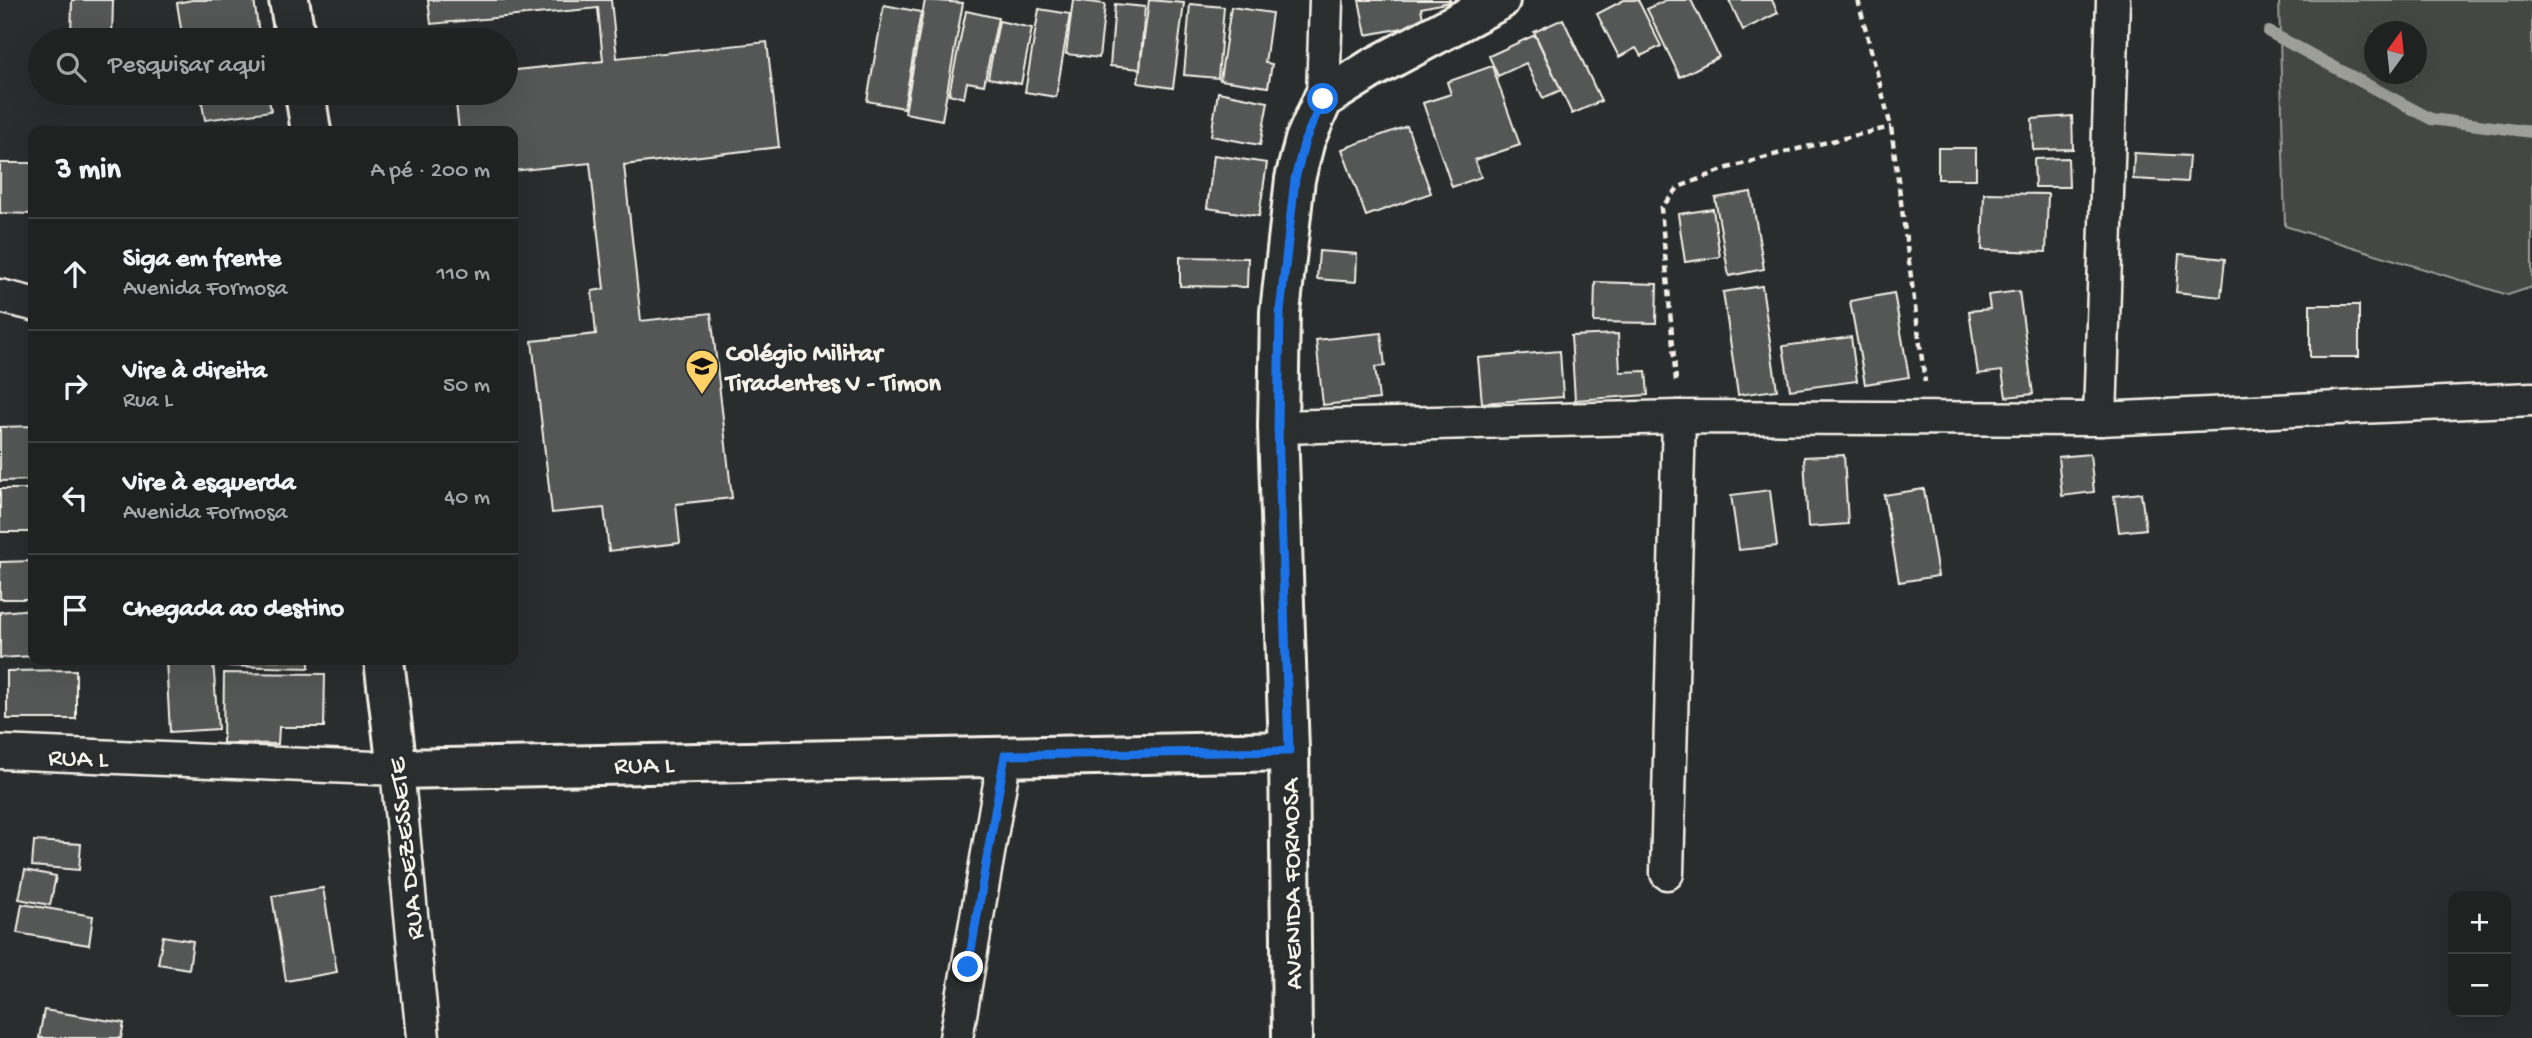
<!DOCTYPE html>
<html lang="pt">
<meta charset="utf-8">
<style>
:root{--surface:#202222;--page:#2d2f2f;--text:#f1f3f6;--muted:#a2a4a5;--line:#3d3f40}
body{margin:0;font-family:"Gochi Hand",sans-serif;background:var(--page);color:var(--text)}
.controls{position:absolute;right:21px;bottom:21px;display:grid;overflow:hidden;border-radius:14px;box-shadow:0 7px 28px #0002}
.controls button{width:63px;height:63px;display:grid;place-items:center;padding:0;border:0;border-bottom:2px solid var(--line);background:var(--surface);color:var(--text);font:35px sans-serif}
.compass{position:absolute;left:2364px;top:21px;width:63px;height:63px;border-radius:50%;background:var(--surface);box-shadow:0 7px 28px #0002;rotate:15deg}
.stop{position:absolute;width:21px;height:21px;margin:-16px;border:5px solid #1a73e8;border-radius:50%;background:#fff}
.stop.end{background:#1a73e8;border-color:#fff;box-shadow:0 2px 7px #0008}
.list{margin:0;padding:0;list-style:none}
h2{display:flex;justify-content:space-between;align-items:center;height:91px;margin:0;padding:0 28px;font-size:30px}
h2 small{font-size:23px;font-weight:400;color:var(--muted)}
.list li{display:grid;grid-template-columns:46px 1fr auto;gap:21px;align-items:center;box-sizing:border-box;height:112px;padding:0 28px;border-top:2px solid var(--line)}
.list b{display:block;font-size:26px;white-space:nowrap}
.list p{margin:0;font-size:23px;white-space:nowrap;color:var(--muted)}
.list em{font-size:23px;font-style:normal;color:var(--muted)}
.icon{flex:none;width:38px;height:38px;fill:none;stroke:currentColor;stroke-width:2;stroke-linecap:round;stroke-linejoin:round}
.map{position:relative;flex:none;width:2532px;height:1038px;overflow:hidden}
.search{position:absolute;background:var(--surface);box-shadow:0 7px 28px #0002;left:28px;top:28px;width:490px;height:77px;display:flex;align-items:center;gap:18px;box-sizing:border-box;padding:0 24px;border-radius:38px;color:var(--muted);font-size:26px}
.panel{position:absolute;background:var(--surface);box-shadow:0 7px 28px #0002;left:28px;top:126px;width:490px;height:539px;border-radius:14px}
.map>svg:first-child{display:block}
</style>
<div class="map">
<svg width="2532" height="1038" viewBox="0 0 2532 1038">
<rect width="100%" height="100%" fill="#2a2d2e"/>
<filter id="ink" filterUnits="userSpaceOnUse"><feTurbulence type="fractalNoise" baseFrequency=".0143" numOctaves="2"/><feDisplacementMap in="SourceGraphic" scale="14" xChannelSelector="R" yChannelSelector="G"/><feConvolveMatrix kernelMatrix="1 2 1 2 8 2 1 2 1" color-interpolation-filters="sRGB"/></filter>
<g filter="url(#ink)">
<path fill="#444645" stroke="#9c9c96" stroke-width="2" fill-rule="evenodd" d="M2279,0h253v287l-24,8 -223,-69zM2374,32h42v42h-42z"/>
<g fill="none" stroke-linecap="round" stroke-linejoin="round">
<path stroke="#9f9f9a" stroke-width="12" d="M2269,32l162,87 101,13"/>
</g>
<g fill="#555756" stroke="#f4f1e8" stroke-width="2">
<path d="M72,0h41l-1,40h-41z"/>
<path d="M192,0h62l6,40h-67l-1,-6 -10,1 -5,-32z"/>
<path d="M428,0h183l6,58 150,-16 12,105 -155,18 17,156 70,-8 21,185 -56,6 4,39 -71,8 -5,-43 -52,5 -20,-172 64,-7 -4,-43 12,-2 -14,-126 -77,8v-40h-54l-4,-38h51v-22l97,-10 -5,-53 -167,16z"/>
<path d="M925,0l38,3 -21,117 -37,-7z"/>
<path d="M1073,0l32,4 -6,54 -33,-4z"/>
<path d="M1149,0l35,3 -11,85 -35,-5z"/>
<path d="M1359,0h91v2l-29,6 3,16 -58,11z"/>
<path d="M1624,0h14l23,46 -20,10 -5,-8 -17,9 -22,-43z"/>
<path d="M1666,0h25l28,57 -39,20 -33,-68z"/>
<path d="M1729,0h43l6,13 -35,17z"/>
<path d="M1115,4l30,3 -5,62 -30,-3z"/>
<path d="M1190,4l34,3 -6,71 -34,-3z"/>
<path d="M884,5l37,7 -17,96 -37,-7z"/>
<path d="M1231,7l41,6 -7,50 7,1 -4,23 -48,-7z"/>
<path d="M1039,9l31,5 -14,83 -31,-5z"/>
<path d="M966,11l32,7 -14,67 -17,-3 -3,16 -15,-4z"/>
<path d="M1563,19l38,82 -29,13 -38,-82z"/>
<path d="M999,21l33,7 -11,56 -33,-6z"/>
<path d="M1535,35l26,55 -18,8 -17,-35 -28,13 -9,-20z"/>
<path d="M1492,66l28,79 -45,15 6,17 -29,10 -29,-84 28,-9 -4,-12z"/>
<path d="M1218,92l50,10 -8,43 -49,-9z"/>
<path d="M200,93h68l3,18 -66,9z"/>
<path d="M2072,116l1,33 -40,1 -1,-31z"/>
<path d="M1407,126l24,67 -65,23 -24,-67z"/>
<rect x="1938" y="148" width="38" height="31"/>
<path d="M2134,153l55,3 -2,26 -54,-3z"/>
<path d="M1214,155l53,8 -8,53 -52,-8z"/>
<path d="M2068,158l1,29h-34l-1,-28z"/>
<path d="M0,163h32v51l-32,-1z"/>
<path d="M1751,192l13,77 -35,7 -14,-78z"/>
<path d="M1984,193l64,1 -2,58 -64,-2z"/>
<path d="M1713,209l7,48 -35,5 -7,-48z"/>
<path d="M1319,251l38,3 -1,28 -39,-3z"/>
<path d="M2179,254l46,5 -4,38 -45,-5z"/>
<path d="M1180,257l68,1 -1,29 -67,-1z"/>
<path d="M1595,282l62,2 -1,39 -62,-1z"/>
<path d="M1762,286l15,104 -39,5 -15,-103z"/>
<path d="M2019,291l14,103 -27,3 -4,-26 -24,3 -9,-63 21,-2 -2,-14z"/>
<path d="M1894,293l15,84 -44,7 -15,-83z"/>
<rect x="2310" y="305" width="49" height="52"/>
<path d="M1381,333l4,33 -10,1 4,32 -56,6 -7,-65z"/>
<path d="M1618,334l2,38 26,-1 2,24 -73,5 -4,-64z"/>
<path d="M1851,337l6,44 -67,9 -7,-44z"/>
<path d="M1560,351l3,46 -81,6 -4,-45z"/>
<path d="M33,426v54l-33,1v-54z"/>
<path d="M2090,454l4,38 -32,4 -4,-39z"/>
<path d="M1844,455l4,69 -40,3 -4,-70z"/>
<rect x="0" y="489" width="33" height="43"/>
<path d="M1924,489l14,87 -39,6 -15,-87z"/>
<path d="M1770,490l7,56 -38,4 -8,-55z"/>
<path d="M2141,493l5,36 -27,3 -5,-36z"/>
<path d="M33,561v38h-33v-37z"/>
<path d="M33,609v47l-33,2v-46z"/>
<path d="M166,660h47l5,69 -48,3z"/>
<path d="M226,660h83v8l-83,-2z"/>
<path d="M76,670v49h-69v-48z"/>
<path d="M224,673l101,1 -1,53h-45l-1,17 -55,-1z"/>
<path d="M34,841l47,3 -2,26 -47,-4z"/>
<path d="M25,870l31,6 -6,29 -31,-6z"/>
<path d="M323,888l14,84 -51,9 -14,-85z"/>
<path d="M22,904l71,12 -4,29 -72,-12z"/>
<path d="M163,936l30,5 -4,28 -31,-5z"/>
<path d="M44,1010l80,13 -3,15h-82z"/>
</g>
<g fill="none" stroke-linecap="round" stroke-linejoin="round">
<defs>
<g id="minor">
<path d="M1323,99l3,-99"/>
<path d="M0,296l33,8"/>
<path d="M2100,419l13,-419"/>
<path d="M1278,427l401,-10 421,2 432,-20"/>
<path d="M0,752l397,17 26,269"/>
<path d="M1667,873l12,-456"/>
<path d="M956,1038l49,-283"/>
</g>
<g id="tertiary">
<path d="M289,0l7,40"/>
<path d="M305,93l6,38"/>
<path d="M384,660l13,109 892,-18"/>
</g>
<path id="secondary" d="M1292,1038l-3,-287 -11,-324 2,-115 15,-133 10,-39 18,-41 48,-30 129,-69"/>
</defs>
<use href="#minor" stroke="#f4f1e8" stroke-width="37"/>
<use href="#tertiary" stroke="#f4f1e8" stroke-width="44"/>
<use href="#secondary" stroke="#f4f1e8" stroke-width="44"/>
<g stroke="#f4f1e8" stroke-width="4.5" stroke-dasharray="7 5" stroke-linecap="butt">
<path d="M1858,0l33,127 34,255"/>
<path d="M1676,381l-15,-173 18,-21 49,-19 53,-15 110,-26"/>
</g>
<use href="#minor" stroke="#2a2d2e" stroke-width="32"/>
<use href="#tertiary" stroke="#2a2d2e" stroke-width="38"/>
<use href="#secondary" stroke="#2a2d2e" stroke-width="38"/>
</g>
</g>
<g fill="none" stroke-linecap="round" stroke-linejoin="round" filter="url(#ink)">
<path stroke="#1a73e8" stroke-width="9" d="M968,967l37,-212 284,-4 -11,-324 2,-115 15,-133 10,-39 18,-41"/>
</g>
<defs>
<symbol id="school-pin" viewBox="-11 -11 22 30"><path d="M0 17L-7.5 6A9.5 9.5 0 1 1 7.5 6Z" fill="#ffd166" stroke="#2a2d2e"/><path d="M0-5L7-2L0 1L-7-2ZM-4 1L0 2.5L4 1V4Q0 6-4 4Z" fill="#111"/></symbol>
</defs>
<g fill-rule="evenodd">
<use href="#school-pin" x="683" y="347" width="38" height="52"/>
</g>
<g text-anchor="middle" stroke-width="5" stroke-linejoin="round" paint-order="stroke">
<g font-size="26" font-weight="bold" fill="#f4f1e8" stroke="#2a2d2e" text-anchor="start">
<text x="726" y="360">Colégio Militar<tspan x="726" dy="30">Tiradentes V - Timon</tspan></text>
</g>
<g font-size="26" fill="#f4f1e8" stroke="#2a2d2e">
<text transform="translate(78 756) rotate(2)" y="9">RUA L</text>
<text transform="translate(644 763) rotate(-1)" y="9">RUA L</text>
<text transform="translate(404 849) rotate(-96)" y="9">RUA DEZESSETE</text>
<text transform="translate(1290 884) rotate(-91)" y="9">AVENIDA FORMOSA</text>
</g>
</g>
</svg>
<div class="controls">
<button>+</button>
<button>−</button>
</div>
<svg class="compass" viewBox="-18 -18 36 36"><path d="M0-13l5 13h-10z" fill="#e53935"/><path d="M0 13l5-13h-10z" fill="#a2a4a5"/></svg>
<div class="stop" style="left:1323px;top:99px"></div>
<div class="stop end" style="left:968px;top:967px"></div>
<div class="search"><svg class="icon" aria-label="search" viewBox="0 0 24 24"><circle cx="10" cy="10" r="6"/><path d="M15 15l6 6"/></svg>Pesquisar aqui</div>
<section class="panel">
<h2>3 min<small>A pé · 200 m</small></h2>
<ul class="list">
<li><svg class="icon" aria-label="ahead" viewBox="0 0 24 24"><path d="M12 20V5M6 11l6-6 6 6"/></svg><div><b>Siga em frente</b><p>Avenida Formosa</p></div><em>110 m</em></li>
<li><svg class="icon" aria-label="right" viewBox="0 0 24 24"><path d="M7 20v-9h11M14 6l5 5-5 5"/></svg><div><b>Vire à direita</b><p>Rua L</p></div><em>50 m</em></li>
<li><svg class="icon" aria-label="left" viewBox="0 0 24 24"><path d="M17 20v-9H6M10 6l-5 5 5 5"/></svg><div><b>Vire à esquerda</b><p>Avenida Formosa</p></div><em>40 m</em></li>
<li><svg class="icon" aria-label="arrive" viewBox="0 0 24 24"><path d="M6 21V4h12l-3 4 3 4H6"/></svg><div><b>Chegada ao destino</b></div></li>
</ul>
</section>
</div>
